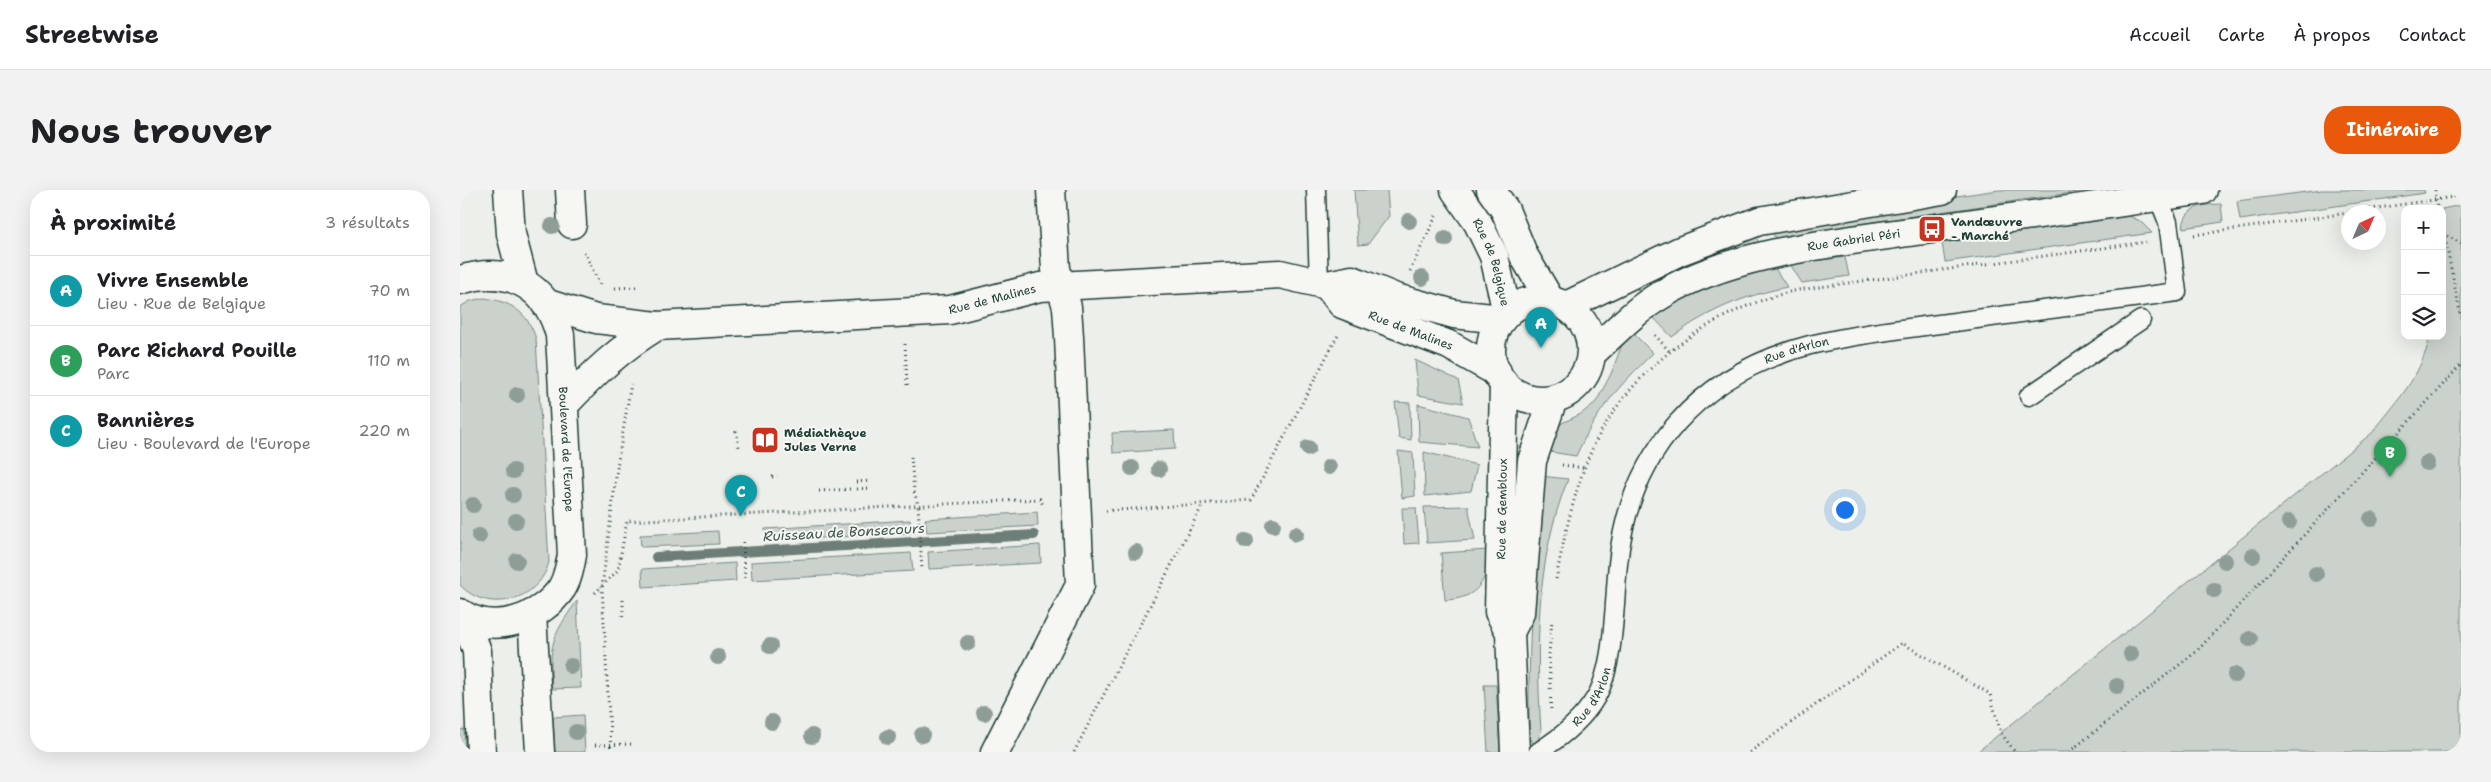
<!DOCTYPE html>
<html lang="fr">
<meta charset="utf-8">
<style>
:root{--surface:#fff;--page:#f2f2f2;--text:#202124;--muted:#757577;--line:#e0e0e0;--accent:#ea580c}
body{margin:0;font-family:"Shantell Sans",sans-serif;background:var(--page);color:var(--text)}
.controls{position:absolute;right:15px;top:15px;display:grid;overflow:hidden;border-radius:10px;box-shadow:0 5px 20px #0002}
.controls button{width:45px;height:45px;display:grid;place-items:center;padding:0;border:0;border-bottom:1px solid var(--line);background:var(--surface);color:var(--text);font:25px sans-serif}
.compass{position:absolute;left:1881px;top:15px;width:45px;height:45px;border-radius:50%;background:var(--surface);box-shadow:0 5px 20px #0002;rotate:44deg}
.you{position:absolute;left:1384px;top:319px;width:18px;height:18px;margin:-12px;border:4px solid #fff;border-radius:50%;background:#1a73e8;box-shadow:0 0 0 8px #1a73e833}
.badge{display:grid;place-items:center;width:32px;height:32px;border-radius:50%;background:var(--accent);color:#fff;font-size:16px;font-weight:700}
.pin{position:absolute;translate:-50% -41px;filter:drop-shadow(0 1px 2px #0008)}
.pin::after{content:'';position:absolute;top:26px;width:18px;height:15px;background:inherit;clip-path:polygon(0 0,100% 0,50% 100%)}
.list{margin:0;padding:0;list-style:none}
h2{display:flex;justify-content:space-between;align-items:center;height:65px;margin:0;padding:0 20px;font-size:21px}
h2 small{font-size:16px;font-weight:400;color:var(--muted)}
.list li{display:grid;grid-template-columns:32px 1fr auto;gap:15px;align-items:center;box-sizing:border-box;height:70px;padding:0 20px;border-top:1px solid var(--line)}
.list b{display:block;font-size:19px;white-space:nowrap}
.list p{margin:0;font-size:16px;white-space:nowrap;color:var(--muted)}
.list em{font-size:16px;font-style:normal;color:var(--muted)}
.icon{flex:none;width:28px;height:28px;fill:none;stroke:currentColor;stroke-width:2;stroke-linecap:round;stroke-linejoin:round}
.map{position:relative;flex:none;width:2001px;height:562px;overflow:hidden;border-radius:20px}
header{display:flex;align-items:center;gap:30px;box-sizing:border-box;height:70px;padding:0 25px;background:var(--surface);border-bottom:1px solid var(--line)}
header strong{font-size:24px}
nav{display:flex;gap:28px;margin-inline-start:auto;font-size:18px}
.intro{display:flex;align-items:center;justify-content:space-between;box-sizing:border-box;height:120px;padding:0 30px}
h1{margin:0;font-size:35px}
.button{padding:12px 22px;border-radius:20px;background:var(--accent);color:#fff;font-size:18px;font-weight:700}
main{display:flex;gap:30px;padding:0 30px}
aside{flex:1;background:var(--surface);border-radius:20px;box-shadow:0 5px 20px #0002}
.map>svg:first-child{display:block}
</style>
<header>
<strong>Streetwise</strong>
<nav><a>Accueil</a><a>Carte</a><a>À propos</a><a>Contact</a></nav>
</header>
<div class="intro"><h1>Nous trouver</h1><a class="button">Itinéraire</a></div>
<main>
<aside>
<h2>À proximité<small>3 résultats</small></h2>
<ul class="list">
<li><span class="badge" style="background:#0f9aa8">A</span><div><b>Vivre Ensemble</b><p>Lieu · Rue de Belgique</p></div><em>70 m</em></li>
<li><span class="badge" style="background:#2e9e5b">B</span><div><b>Parc Richard Pouille</b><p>Parc</p></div><em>110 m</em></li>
<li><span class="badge" style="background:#0f9aa8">C</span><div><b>Bannières</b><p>Lieu · Boulevard de l'Europe</p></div><em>220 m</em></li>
</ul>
</aside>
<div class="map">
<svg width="2001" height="562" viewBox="0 0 2001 562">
<rect width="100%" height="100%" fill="#edefea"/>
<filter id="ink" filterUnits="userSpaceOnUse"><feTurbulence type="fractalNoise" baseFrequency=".02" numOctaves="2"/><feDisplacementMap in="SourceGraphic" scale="10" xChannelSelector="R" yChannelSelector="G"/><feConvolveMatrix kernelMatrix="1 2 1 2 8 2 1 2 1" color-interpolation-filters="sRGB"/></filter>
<g filter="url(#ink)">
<g fill="#cbd2cc" stroke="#758880">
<path d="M894,0h33l2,26 -21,28 -10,1z"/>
<path d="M1539,0h91l-237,35 -77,14 -7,-12 117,-21z"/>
<path d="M1862,0h102l1,3 -185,27 -3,-19z"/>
<path d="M1761,14l2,18 -40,6c2,-22 19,-23 38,-24z"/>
<path d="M2001,15v547h-484l395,-319c25,-32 49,-56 58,-97h12v-127z"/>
<path d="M1669,26l11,5 12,12 -207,29 -3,-19z"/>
<path d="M1292,41l8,13 -118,51 -8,-10z"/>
<path d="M1385,67l4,19 -47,7 -12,-19z"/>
<path d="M1314,77l13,20c-44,9 -78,23 -115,50l-21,-22 67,-34z"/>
<path d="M24,108c26,3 44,14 52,41l13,223c-10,39 -61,53 -89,23v-278l10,-6z"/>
<path d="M1172,142l21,21c-36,35 -56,57 -77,103l-32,-5 7,-16 11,-12 19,-9 15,-12 15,-28 10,-27z"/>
<path d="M955,170l43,20 5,23 -45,-8z"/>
<path d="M935,212l15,1 1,37 -12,-2z"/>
<path d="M958,214l50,13 10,30 -59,-5z"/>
<path d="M714,240l1,19 -62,4 -1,-20z"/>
<path d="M938,261l15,2 2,43 -13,2z"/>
<path d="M964,262l53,13 -6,26 -46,5z"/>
<path d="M1080,286l28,3c-33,83 -32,167 -27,253l-4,10 -4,1 -4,-7c-1,-87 4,-173 11,-260z"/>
<path d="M1008,316l7,34 -48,3 -3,-36z"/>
<path d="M942,318h14l3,35 -15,1z"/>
<path d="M577,322l1,14 -111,6 -2,-13z"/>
<path d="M450,330l1,13 -145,8 -1,-12z"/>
<path d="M258,341l1,13 -78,3 -1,-12z"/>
<path d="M580,355l1,18 -112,6 -1,-17z"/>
<path d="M1028,360c1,30 -10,49 -43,50l-4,-47z"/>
<path d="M451,363l2,18 -161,9 -1,-18z"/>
<path d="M275,373l1,18 -93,6 -1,-18z"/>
<path d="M117,411l4,87 -29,1c-3,-44 -1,-52 25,-88z"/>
<path d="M1024,495h12l4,67h-12z"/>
<path d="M123,525l2,37h-30l-2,-35z"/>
<path d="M4,539l1,23h-5v-22z"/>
</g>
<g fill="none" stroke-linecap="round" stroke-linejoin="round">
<path stroke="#6c7e77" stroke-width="10" d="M196,367l378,-22"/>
<defs>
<g id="service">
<path d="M856,0l3,94"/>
<path d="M1569,206l112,-76"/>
<path id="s1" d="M1078,562c22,-14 45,-32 58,-55 19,-32 18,-96 22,-133 11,-113 83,-191 192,-219 50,-12 102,-17 152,-24 72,-10 144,-19 215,-29l-9,-70 -10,-25"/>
</g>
<g id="minor">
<path d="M110,0l2,34"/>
<path id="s2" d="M995,0l23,33 16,33 13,57"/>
<path d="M1031,0l14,20 19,46 26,44"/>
<path d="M535,562l85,-167 -11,-248 -2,-30 -11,-38 -5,-79"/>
</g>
<g id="tertiary">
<path id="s3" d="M867,95l15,19 107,41 48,27"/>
<circle cx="1081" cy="160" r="50"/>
<path id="s4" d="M85,113l51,16 61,7 293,-16 90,-23 240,-13 47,11 25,-5 44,18 58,16 48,5"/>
<path d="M1106,116l114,-55 79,-30 183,-31"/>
<path id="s5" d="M1132,163c22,-20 43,-43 69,-58 70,-43 174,-52 255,-64 95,-13 192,-26 287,-41"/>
<path d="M1044,194l-5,228 11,20 5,120"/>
<path d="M104,215c30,-32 55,-56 93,-79"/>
<path d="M1050,442l10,-19 12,-152 21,-62"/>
</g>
<g id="secondary">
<path d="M48,0l3,44 13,49"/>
<path id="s6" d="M0,90c49,-15 87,5 100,55l12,220c-2,11 -4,23 -10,33 -21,31 -69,48 -102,25"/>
<path d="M72,424l8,138"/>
<path d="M4,426l13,35 4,101"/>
</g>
</defs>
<use href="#service" stroke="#1f3d34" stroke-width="21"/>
<use href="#minor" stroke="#1f3d34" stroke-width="31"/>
<use href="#tertiary" stroke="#1f3d34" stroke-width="31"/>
<use href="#secondary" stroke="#1f3d34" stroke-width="31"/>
<g stroke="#1f3d34" stroke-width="3" stroke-dasharray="1 4" stroke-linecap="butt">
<path d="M1975,0l2,19"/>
<path d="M1890,22l111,-16"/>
<path d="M1982,34l19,93"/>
<path d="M1734,45l154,-22"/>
<path d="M1987,46l14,7"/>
<path d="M124,62l17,35"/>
<path d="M950,81l26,-55"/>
<path d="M155,98l22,-1"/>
<path d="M1195,145l14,16"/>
<path d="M445,154l2,41"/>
<path d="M276,241l3,16"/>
<path d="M298,256l2,-14"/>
<path d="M451,267l3,34 4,14 4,65"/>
<path d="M1102,275l22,3"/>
<path d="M312,287l5,-1"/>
<path d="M396,292l13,-1"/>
<path d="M397,299l13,-1"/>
<path d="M359,301l31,-2"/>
<path d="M646,321l145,-11 87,-165"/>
<path d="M283,352l2,38"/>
<path d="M1096,389c7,-36 15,-74 28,-110 32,-91 122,-159 214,-179l348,-48"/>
<path d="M135,403l23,-23 9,-49 413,-22 4,8"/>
<path d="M163,410v16"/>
<path d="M1091,519l-2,-55 3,-34"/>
<path d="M135,555l38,-1"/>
<path d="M151,562l-9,-165 16,-126 13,-77"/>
<path d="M614,562l129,-248"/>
<path d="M1290,562l152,-109 88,51 11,39 14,19"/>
<path d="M1609,562l128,-101 264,-286"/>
</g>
<use href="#service" stroke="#f6f6f2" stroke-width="18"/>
<use href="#minor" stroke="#f6f6f2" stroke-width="28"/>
<use href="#tertiary" stroke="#f6f6f2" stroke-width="28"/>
<use href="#secondary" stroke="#f6f6f2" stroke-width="28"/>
</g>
<g fill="#8e9e96">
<circle cx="949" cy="31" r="8"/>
<circle cx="92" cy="36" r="8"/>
<circle cx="985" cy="49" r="8"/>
<circle cx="962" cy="88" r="8"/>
<circle cx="57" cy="205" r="8"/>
<circle cx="848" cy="258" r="8"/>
<circle cx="1967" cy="273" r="8"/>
<circle cx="869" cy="277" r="8"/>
<circle cx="672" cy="278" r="8"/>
<circle cx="699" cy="279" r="8"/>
<circle cx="53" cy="281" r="8"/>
<circle cx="53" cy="305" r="8"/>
<circle cx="13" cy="315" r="8"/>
<circle cx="1911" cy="329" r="8"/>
<circle cx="56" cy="331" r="8"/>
<circle cx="1829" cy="332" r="8"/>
<circle cx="813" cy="335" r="8"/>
<circle cx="836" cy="344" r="8"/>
<circle cx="19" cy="346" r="8"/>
<circle cx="786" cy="351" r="8"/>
<circle cx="676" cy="362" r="8"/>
<circle cx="1793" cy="366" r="8"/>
<circle cx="57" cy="371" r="8"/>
<circle cx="1765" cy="371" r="8"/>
<circle cx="1856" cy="384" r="8"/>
<circle cx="1754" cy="400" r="8"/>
<circle cx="1790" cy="449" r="8"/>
<circle cx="508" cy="453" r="8"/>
<circle cx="310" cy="456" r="8"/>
<circle cx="1671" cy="464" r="8"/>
<circle cx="258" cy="467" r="8"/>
<circle cx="111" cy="476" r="8"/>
<circle cx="1775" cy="485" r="8"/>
<circle cx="1657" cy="496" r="8"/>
<circle cx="524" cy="523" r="8"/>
<circle cx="312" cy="532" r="8"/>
<circle cx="116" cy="542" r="8"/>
<circle cx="462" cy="545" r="8"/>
<circle cx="352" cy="546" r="8"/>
<circle cx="428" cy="547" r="8"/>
</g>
</g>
<defs>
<symbol id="bus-square" viewBox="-11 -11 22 22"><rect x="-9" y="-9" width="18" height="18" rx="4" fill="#c8321e" stroke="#f6f6f2"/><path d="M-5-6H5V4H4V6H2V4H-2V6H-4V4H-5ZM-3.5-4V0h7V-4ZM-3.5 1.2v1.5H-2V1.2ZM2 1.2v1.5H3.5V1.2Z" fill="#fff"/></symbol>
<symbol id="library-square" viewBox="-11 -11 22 22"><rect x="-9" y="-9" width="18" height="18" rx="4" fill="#c8321e" stroke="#f6f6f2"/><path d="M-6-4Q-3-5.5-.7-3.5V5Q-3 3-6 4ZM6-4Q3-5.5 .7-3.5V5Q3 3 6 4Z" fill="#fff"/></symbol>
</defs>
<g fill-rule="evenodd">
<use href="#bus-square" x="1456" y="23" width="32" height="32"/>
<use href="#library-square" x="289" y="234" width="32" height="32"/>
</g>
<g text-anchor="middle" stroke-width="4" stroke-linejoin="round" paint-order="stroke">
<g font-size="12" font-weight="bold" fill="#1f3d34" stroke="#f6f6f2" text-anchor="start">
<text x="1491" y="36">Vandœuvre<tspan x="1491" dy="14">- Marché</tspan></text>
<text x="324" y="247">Médiathèque<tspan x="324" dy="14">Jules Verne</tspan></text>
</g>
<g font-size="12" fill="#1f3d34" stroke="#f6f6f2">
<text dy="4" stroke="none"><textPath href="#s5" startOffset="292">Rue Gabriel Péri</textPath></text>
<text dy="4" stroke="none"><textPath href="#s2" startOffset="82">Rue de Belgique</textPath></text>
<text dy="4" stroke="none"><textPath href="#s4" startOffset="452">Rue de Malines</textPath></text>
<text dy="4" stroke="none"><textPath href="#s3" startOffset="98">Rue de Malines</textPath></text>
<text dy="4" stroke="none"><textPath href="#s1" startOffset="514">Rue d'Arlon</textPath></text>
<text dy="4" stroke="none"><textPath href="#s6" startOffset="245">Boulevard de l'Europe</textPath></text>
<text transform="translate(1042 319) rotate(-89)" y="4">Rue de Gembloux</text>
<text dy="4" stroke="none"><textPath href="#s1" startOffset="79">Rue d'Arlon</textPath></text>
</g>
<g font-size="14" font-style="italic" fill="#3f5850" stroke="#f6f6f2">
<text transform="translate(384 342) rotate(-3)" y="5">Ruisseau de Bonsecours</text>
</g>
</g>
</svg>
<div class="controls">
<button>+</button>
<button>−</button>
<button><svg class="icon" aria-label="layers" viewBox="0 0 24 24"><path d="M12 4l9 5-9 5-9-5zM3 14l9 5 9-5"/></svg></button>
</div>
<svg class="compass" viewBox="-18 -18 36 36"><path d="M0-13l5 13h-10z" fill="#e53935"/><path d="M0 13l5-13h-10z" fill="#757577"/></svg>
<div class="you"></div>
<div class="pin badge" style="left:1081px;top:158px;background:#0f9aa8">A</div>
<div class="pin badge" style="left:1930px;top:287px;background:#2e9e5b">B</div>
<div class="pin badge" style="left:281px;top:326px;background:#0f9aa8">C</div>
</div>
</main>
